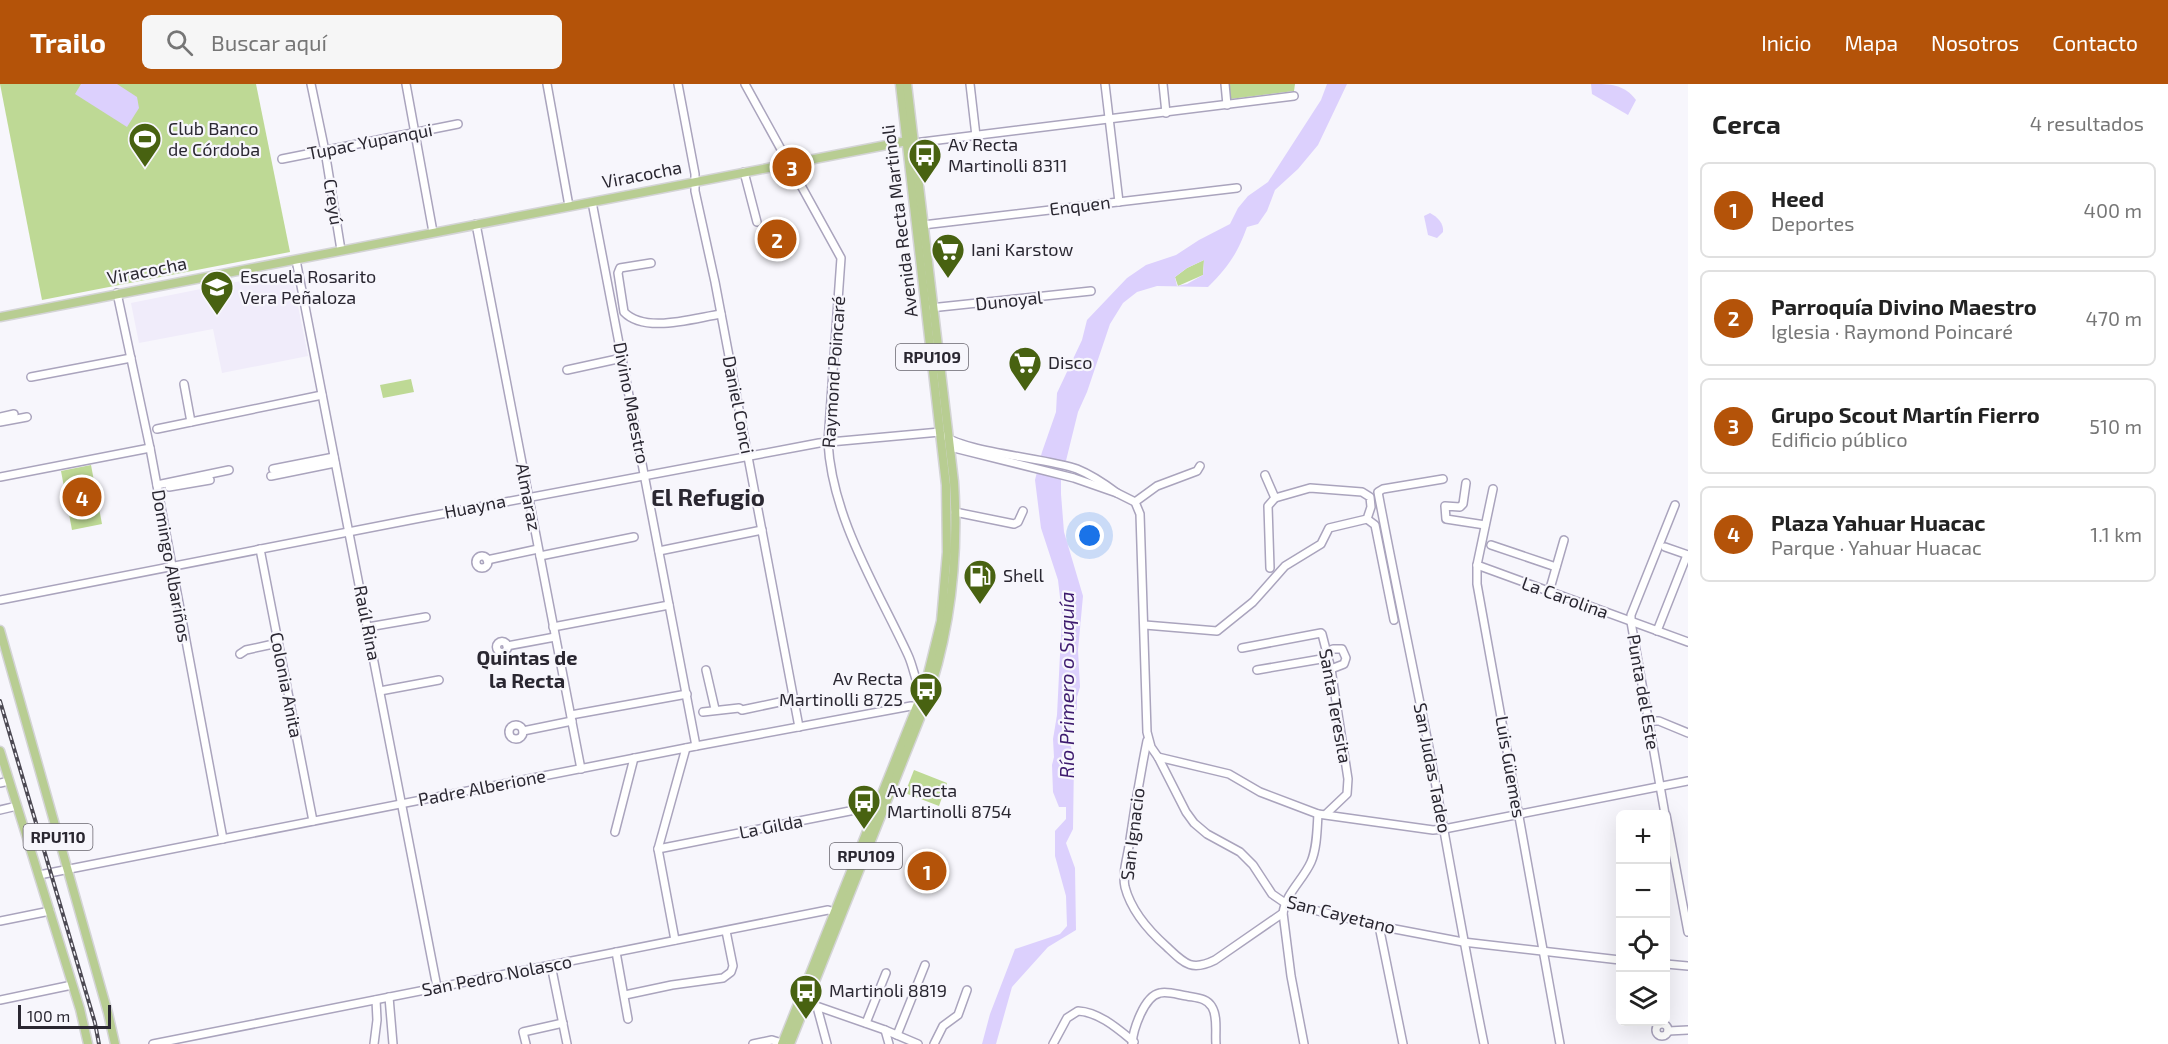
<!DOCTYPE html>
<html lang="es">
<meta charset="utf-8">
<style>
:root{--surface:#fff;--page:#f6f6f6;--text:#222;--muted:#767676;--line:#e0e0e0;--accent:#b45309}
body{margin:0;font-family:"Exo 2",sans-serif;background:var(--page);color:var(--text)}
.controls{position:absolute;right:18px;bottom:18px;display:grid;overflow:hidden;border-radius:9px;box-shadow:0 6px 24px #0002}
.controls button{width:54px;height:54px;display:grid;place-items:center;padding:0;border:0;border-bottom:2px solid var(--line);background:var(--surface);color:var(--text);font:30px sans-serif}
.scale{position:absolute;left:18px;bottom:15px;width:93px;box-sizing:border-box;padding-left:6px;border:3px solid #2a2731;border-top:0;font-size:16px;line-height:21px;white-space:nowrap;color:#2a2731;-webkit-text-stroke:4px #f7f6fc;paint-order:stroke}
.you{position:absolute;left:1090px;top:452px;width:21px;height:21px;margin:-15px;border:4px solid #fff;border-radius:50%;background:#1a73e8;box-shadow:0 0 0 9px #1a73e833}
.badge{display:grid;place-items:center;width:39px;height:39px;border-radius:50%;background:var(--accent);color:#fff;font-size:20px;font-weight:700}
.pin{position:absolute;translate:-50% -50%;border:3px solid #fff;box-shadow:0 2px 6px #0006}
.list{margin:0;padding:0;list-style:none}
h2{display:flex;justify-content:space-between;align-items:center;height:78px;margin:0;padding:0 24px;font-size:26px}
h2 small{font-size:20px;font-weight:400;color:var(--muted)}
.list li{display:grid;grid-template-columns:39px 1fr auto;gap:18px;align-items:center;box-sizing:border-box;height:96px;margin:0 12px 12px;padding:0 12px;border:2px solid var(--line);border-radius:9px}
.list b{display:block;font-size:22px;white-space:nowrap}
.list p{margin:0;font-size:20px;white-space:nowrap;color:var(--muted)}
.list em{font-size:20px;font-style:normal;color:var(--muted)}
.icon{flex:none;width:33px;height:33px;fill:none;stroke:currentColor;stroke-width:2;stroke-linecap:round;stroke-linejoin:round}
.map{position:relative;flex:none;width:1688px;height:960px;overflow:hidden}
header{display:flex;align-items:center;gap:36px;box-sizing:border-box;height:84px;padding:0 30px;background:var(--accent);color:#fff}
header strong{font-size:28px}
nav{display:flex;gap:33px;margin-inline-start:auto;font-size:21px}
.search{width:420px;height:54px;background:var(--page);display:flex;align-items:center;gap:15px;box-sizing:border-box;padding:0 21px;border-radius:9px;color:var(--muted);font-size:22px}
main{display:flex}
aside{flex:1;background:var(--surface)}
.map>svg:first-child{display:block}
</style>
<header>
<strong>Trailo</strong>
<div class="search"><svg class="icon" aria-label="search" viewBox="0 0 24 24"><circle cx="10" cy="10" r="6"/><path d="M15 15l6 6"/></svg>Buscar aquí</div>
<nav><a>Inicio</a><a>Mapa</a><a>Nosotros</a><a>Contacto</a></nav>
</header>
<main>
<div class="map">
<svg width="1688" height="960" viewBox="0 0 1688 960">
<rect width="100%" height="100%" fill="#f7f6fc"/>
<path fill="#f0ecfa" d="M291,187l17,85 -86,17 -9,-44 -74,14 -8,-40z"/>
<g fill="#bed995">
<path d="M0,0h256l34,168 -248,48z"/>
<path d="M1229,0h66l-1,7 -64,8z"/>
<path d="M1204,176l-1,15 -25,11 -3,-9 12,-9z"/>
<path d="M411,295l3,13 -31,6 -3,-13z"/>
<path d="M91,381l11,59 -30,6 -11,-59z"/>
<path d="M914,686l33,13 -8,23 -34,-13z"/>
</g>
<g fill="#dcd0fd" fill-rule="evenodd">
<path d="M81,0h36l20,13 2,11 -12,19 -52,-33z"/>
<path d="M1327,0h20l-29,61 -20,24 -23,21 -8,21 -9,13 -11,3c-10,27 -18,39 -39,60l-51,-1 -20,6 -14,11 -13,21 -23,68 -9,20 -17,69v13l3,38 19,64 -5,54 2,37 -3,10v11l-7,20v14l4,19 -1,68 -7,14 9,25 1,62 -28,17 -36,40 -16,57h-14l8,-30 25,-65 45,-15 7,-8 -1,-30 -11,-40v-25l11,-12v-12h-7l-6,-15 -1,-27 2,-8 -1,-18 4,-24 5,-101 -4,-34 -17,-52 -6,-48 7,-28 14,-40 1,-19 25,-53 5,-20 40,-42 19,-13 30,-10 23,-15 31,-16 8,-16 10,-12 20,-14 53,-82zM1204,176l-1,15 -16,9 -10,2 -2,-9 12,-9z"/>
<path d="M1591,0c19,0 33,0 45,16l-8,15 -36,-21z"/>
<path d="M1430,129c8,4 14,11 13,19l-6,6 -9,-3 -4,-19z"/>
</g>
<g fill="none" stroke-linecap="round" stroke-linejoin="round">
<defs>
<g id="minor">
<path d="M311,0l14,67 16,99"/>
<path d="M406,0l27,148"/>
<path d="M547,0l22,122"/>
<path d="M678,0l17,90v17l20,91 84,445"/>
<path d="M745,0l96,174 -13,184c4,76 49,146 80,213 6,13 7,27 14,39l3,1"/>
<path d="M970,0l6,52"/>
<path d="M1105,0l14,118"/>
<path d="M1163,0l3,29"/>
<path d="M1225,0l2,21"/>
<path d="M910,58l4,1 380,-47"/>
<path d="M282,75l176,-35"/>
<path d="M744,88l13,50"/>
<path d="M592,118l104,544"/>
<path d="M476,140l105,545"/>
<path d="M923,141l314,-37"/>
<path d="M296,176l141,727"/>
<path d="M651,179l-31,5 -2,5 6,39c21,22 70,6 97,2"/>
<path d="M117,209l33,155 73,391"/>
<path d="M930,224l161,-17"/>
<path d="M567,286l55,-12"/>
<path d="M31,293l100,-19"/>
<path d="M184,300l7,38"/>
<path d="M0,333l14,-3"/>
<path d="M0,338l27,-5"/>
<path d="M157,345l165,-34"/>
<path d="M950,363l124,31 43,15 18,9 5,12 7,218 4,15 7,10 28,55 8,11 13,11 33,18 13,13 19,29 13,9 94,23 84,16 157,18"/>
<path d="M273,385l61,-12"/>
<path d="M1265,391l10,23 -7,8 2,62"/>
<path d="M271,392l64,-13"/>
<path d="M0,393l150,-29"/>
<path d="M1443,395l-60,10 -5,3c16,85 34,170 51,256 18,98 35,198 55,296"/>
<path d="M1466,399l-3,21 -3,3 -15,-1 1,13 39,6"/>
<path d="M157,401l72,-15"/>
<path d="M169,403l41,-7"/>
<path d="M1493,405l-16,76v19l83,460"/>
<path d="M1135,418l22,-16 40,-15 3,-5"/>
<path d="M955,428l59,12 4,-2 5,-11"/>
<path d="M1367,435l8,6 19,95"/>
<path d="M1491,461l65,22"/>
<path d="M1665,463l23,8"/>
<path d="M260,465l53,272"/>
<path d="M659,467l103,-21"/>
<circle cx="482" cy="478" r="6"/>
<path d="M540,472l94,-19"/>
<path d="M487,476l51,-11"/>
<path d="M1477,481l211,77"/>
<path d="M1549,508l15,-52"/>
<path d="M0,516l415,-81 404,-76 121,-11c16,20 108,26 137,37 15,6 28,15 40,24"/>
<path d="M1145,541l72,6 36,-29 32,-36 36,-22 8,-16 38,-9 4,-12 -1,-10 -8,-5 -52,-4 -35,10"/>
<path d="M368,543l58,-10"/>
<path d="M553,543l116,-22"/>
<path d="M1657,547l30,-76"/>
<circle cx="502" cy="563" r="5.5"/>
<path d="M507,562l48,-9"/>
<path d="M1242,564l79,-15 1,1 9,35 17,110 -1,15 -21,20"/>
<path d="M1326,568l7,-3h9l4,9 -2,6 -13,5"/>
<path d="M240,570l6,-4 32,-7"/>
<path d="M706,586l9,39"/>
<path d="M1257,586l70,-12"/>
<path d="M380,607l59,-11"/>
<path d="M703,628l36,-4 3,2 52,-11"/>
<path d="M571,631l116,-21"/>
<path d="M1648,637h11l29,12"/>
<circle cx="516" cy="648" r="7"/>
<path d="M523,647l49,-10"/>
<path d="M1147,657c-7,35 -13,70 -18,105 -2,13 -7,28 -4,41 6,23 25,45 42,60 17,16 24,25 48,13l68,-47c3,-20 20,-33 28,-51 6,-14 6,-32 7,-48"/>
<path d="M1158,673l71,17 31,18 58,22 115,16 11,-1 244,-48"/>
<path d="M0,699l9,-2"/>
<path d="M0,726l17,-4"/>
<path d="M1665,730l-34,-192v-7l44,-110"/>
<path d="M1666,731l22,117"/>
<path d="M615,748l19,-74"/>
<path d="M658,765l207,-41 14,3"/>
<path d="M39,791l657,-129 215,-40 9,1"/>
<path d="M1283,829l8,63 13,68"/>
<path d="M0,837l50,-10"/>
<path d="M1379,842l24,118"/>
<path d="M675,856l-17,-91 28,-101"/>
<path d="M616,868l12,67"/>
<path d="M1666,880l22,2"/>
<path d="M551,881l16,79"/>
<path d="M625,911l47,-10 51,-7 8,-6 2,-6 -7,-35"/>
<path d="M389,913l4,47"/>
<path d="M0,916l72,-15"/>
<path d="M802,917l83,29 33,14"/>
<path d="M817,923l10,37"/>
<path d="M866,939l20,-50"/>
<circle cx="1662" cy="946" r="6"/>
<path d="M885,946l4,14"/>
<path d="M1668,947l20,-1"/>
<path d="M897,951l28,-70"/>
<path d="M153,960l675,-134 10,3"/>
<path d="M374,960l3,-24 -1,-20"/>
<path d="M526,960l-3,-12 40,-9"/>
<path d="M753,960l19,-4 13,4"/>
<path d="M934,960l9,-18 15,-11 9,-25"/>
<path d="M1053,960l14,-26 11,-7c21,1 40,18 56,31"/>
<path d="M1132,960c1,-14 12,-48 28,-51 8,-2 19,2 27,3 10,2 20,2 25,11 6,10 3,26 4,37"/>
</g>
<g id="major">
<path d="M0,233l907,-176"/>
<path d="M0,546l108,383 7,31"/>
<path d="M0,667l80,258 8,35"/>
<path d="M782,960l143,-358 16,-65 6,-69 -1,-67 -46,-401"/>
<path d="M790,960l134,-336c26,-72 35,-149 30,-226l-47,-398"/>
</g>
</defs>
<use href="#minor" stroke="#aaa4bd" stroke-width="10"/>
<use href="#major" stroke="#d4d4d6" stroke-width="11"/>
<use href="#minor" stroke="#fff" stroke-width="7"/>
<use href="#major" stroke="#b8cd92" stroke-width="8"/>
<defs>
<path id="rail" d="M0,617l95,322 4,21"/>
</defs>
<use href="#rail" stroke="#4c4953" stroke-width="4"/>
<use href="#rail" stroke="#f7f6fc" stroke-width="1.5" stroke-dasharray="4.5" stroke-linecap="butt"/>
</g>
<defs>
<symbol id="stadium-pin" viewBox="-11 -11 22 30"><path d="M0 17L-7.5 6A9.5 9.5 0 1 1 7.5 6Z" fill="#486211" stroke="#f7f6fc"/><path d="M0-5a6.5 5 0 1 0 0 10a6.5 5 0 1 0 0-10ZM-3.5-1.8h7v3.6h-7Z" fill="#fff"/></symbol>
<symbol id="bus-pin" viewBox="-11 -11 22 30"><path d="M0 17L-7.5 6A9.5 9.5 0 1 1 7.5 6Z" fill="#486211" stroke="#f7f6fc"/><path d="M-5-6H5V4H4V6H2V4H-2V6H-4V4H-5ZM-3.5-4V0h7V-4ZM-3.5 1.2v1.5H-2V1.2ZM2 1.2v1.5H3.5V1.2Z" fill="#fff"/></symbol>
<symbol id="supermarket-pin" viewBox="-11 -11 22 30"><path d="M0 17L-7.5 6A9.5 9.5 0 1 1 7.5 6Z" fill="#486211" stroke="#f7f6fc"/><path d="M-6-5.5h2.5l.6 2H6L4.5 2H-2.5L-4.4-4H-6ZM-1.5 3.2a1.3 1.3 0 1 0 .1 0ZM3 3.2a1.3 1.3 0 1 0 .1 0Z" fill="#fff"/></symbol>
<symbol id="school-pin" viewBox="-11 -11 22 30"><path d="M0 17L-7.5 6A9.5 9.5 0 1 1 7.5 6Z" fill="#486211" stroke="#f7f6fc"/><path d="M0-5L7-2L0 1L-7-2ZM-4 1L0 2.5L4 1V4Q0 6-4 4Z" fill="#fff"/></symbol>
<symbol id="fuel-pin" viewBox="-11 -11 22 30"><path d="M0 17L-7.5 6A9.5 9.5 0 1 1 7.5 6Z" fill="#486211" stroke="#f7f6fc"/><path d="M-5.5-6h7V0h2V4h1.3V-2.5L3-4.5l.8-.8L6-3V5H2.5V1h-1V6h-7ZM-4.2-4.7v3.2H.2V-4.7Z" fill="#fff"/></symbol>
</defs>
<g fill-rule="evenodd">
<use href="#stadium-pin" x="126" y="36" width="38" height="52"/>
<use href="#bus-pin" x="906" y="52" width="38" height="52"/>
<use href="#supermarket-pin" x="929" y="147" width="38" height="52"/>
<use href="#school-pin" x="198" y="184" width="38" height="52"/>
<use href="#supermarket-pin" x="1006" y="260" width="38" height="52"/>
<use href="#fuel-pin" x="961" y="473" width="38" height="52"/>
<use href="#bus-pin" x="907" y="586" width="38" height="52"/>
<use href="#bus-pin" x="845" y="698" width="38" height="52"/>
<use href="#bus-pin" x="787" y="888" width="38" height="52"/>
</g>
<g text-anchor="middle" stroke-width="4.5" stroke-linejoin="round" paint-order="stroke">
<g fill="#f7f6fc" stroke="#68656e" stroke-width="1.5">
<rect x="896" y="260" width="72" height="26" rx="4.5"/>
<rect x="23.5" y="740" width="69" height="26" rx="4.5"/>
<rect x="830" y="759" width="72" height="26" rx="4.5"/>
</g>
<g font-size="16" font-weight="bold" fill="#2a2731">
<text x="932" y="279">RPU109</text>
<text x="58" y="759">RPU110</text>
<text x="866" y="778">RPU109</text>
</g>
<g font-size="18" fill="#2a2731" stroke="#f7f6fc" text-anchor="start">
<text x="168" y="51">Club Banco<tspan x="168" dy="21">de Córdoba</tspan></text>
<text x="948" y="67">Av Recta<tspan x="948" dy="21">Martinolli 8311</tspan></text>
<text x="971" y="172">Iani Karstow</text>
<text x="240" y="199">Escuela Rosarito<tspan x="240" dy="21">Vera Peñaloza</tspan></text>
<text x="1048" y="285">Disco</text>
<text x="1003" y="498">Shell</text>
<text x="903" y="601" text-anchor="end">Av Recta<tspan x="903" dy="21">Martinolli 8725</tspan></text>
<text x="887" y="713">Av Recta<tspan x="887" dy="21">Martinolli 8754</tspan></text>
<text x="829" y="913">Martinoli 8819</text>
</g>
<g font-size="18" fill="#2a2731" stroke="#f7f6fc">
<text transform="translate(370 58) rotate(-11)" y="6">Tupac Yupanqui</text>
<text transform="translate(642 91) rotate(-11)" y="6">Viracocha</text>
<text transform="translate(333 118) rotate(81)" y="6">Creyú</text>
<text transform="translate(1080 122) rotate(-7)" y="6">Enquen</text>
<text transform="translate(900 137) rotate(-97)" y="6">Avenida Recta Martinoli</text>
<text transform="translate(147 187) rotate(-11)" y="6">Viracocha</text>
<text transform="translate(1009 217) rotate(-6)" y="6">Dunoyal</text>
<text transform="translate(834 288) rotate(-86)" y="6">Raymond Poincaré</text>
<text transform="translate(631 319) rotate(79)" y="6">Divino Maestro</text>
<text transform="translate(738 321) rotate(79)" y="6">Daniel Conci</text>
<text transform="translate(528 413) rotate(79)" y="6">Almaraz</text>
<text transform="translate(475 423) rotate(-11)" y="6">Huayna</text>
<text transform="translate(171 482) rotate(80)" y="6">Domingo Albariños</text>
<text transform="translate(1565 514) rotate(20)" y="6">La Carolina</text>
<text transform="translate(367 539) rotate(79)" y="6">Raúl Rina</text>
<text transform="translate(286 601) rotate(79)" y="6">Colonia Anita</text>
<text transform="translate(1643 608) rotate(80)" y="6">Punta del Este</text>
<text transform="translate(1335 622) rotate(80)" y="6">Santa Teresita</text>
<text transform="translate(1510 683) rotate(80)" y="6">Luis Güemes</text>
<text transform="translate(1432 684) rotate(79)" y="6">San Judas Tadeo</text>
<text transform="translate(482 704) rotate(-11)" y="6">Padre Alberione</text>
<text transform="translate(771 743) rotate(-11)" y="6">La Gilda</text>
<text transform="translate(1133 750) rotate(-83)" y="6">San Ignacio</text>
<text transform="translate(1341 831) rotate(14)" y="6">San Cayetano</text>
<text transform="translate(497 892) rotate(-11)" y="6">San Pedro Nolasco</text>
</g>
<g font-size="20" font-weight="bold" fill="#2a2731" stroke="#f7f6fc">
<text x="527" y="581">Quintas de<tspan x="527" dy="23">la Recta</tspan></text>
</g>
<g font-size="20" font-style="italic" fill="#3d1a6e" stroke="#f7f6fc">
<text transform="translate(1067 601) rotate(-90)" y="7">Río Primero o Suquía</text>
</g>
<g font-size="24" font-weight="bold" fill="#2a2731" stroke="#f7f6fc">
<text x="708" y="422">El Refugio</text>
</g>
</g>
</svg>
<div class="controls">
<button>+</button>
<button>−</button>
<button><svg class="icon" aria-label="locate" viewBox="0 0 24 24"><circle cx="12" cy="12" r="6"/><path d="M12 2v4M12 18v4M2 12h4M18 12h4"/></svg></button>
<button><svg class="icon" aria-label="layers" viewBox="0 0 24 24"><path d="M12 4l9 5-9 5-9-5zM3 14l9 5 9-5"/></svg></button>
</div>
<div class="scale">100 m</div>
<div class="you"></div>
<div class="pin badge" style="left:927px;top:787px">1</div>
<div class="pin badge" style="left:777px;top:155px">2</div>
<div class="pin badge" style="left:792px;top:83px">3</div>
<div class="pin badge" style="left:82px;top:413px">4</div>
</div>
<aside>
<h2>Cerca<small>4 resultados</small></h2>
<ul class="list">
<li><span class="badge">1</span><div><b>Heed</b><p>Deportes</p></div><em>400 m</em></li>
<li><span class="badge">2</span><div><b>Parroquía Divino Maestro</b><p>Iglesia · Raymond Poincaré</p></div><em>470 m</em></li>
<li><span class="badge">3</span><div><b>Grupo Scout Martín Fierro</b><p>Edificio público</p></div><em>510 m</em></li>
<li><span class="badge">4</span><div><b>Plaza Yahuar Huacac</b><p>Parque · Yahuar Huacac</p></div><em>1.1 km</em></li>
</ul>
</aside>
</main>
